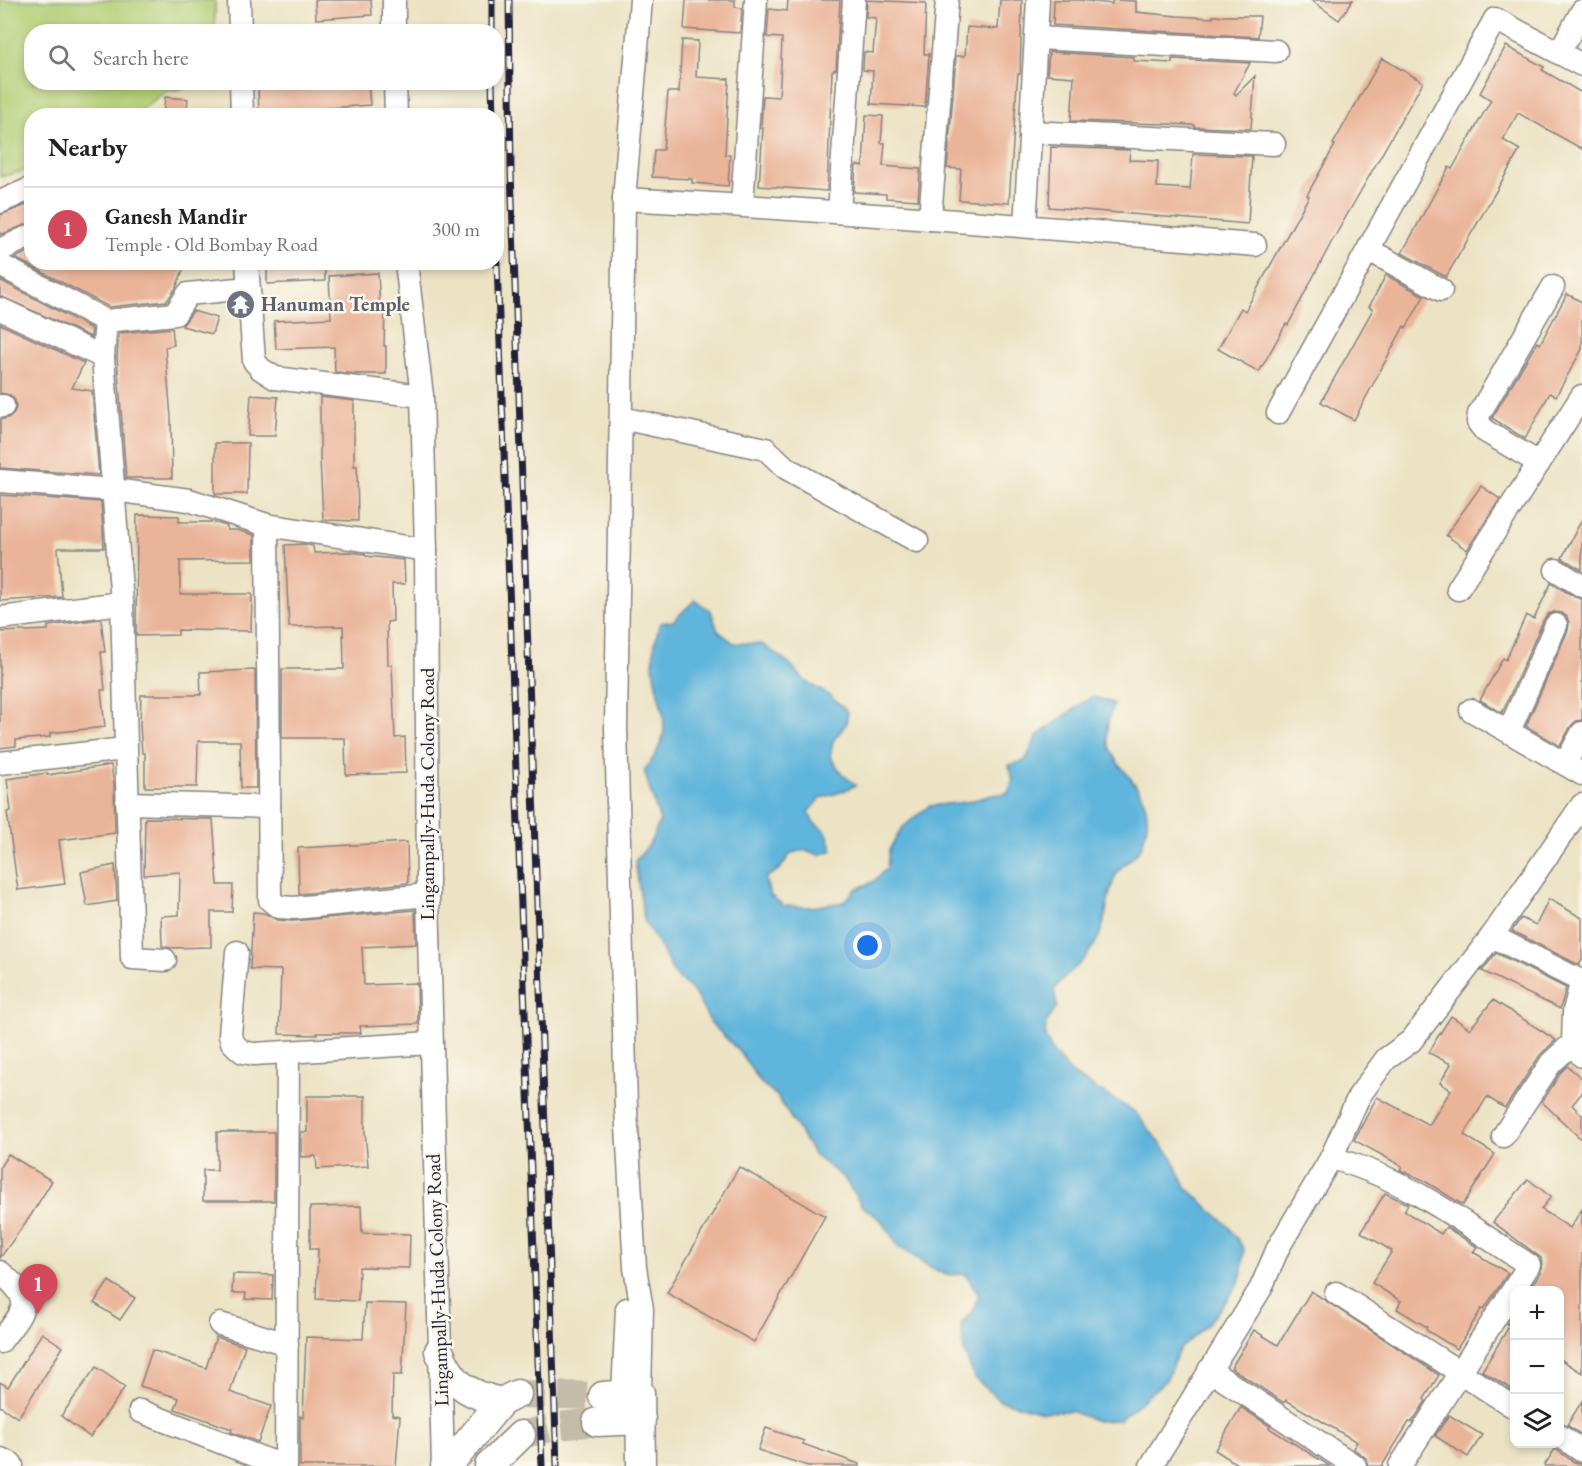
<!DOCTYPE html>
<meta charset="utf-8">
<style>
:root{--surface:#fff;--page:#f6f6f6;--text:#222;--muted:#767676;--line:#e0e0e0;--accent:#d1495b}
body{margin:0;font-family:"EB Garamond",serif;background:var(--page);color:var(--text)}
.controls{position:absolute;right:18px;bottom:18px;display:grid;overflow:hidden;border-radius:12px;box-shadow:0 3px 9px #0003}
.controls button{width:54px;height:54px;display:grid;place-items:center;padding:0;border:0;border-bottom:2px solid var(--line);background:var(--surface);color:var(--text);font:30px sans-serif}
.you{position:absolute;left:868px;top:946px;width:21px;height:21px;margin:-15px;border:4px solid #fff;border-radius:50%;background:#1a73e8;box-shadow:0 0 0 9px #1a73e833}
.badge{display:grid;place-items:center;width:39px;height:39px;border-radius:50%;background:var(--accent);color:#fff;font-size:20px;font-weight:700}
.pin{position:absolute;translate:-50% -50px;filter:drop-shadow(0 2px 3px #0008)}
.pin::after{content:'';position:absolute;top:32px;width:21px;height:18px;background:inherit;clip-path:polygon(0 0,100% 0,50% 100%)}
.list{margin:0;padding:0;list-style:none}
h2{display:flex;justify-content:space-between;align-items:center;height:78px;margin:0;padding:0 24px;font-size:26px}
h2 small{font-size:20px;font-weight:400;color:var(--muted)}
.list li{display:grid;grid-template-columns:39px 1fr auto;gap:18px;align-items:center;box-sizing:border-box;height:84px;padding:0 24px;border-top:2px solid var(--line)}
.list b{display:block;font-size:22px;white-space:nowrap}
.list p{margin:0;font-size:20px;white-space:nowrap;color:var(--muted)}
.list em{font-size:20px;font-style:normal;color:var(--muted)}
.icon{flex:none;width:33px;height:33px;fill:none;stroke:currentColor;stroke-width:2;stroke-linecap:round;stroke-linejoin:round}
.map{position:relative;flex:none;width:1582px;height:1466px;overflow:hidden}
.search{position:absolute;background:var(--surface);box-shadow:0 3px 9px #0003;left:24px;top:24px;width:480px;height:66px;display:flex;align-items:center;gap:15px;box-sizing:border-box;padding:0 21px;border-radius:24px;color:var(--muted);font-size:22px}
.panel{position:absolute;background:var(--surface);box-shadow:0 3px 9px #0003;left:24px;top:108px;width:480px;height:162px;border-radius:24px}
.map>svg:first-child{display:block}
</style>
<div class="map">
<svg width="1582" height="1466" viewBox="0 0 1582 1466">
<rect width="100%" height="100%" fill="#fbf7ec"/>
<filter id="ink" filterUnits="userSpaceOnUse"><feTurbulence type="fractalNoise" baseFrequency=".0167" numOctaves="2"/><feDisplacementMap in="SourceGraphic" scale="12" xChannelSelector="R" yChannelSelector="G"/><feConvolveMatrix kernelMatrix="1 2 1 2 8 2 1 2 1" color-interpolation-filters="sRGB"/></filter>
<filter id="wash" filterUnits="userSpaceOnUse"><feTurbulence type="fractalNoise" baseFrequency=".008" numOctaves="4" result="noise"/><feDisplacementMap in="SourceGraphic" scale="24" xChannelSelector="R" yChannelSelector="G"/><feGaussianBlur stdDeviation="1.35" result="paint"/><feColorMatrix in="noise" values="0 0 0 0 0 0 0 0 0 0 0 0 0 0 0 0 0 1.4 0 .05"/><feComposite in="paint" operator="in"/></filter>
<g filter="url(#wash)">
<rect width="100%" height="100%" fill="#ece3c4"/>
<path fill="#b2ce74" stroke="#6a7858" stroke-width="1.5" d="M0,0h215v31l-183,1v50l175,1 -42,9 -31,23 -102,1 -1,53 -31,8z"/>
<path fill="#60b5dc" stroke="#416c8c" stroke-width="1.5" d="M695,600l16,11 7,20 16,12 28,1 27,19 17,19 23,13 19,17 -2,12 -13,17 -3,16 13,18 13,10 -15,7 -20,6 -12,14 4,10 13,9 7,19 -14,5 -13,-5 -15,3 -11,16 -15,9 5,17 14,11 28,1 32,-5 12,-13 17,-7 14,-14 2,-18 13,-22 27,-22 37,-4 26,-7 16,-2 5,-13 -4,-15 16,-4 12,-25 54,-39 14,3 9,4c-28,63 37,66 33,120 -1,7 -4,20 -8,26 -5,9 -15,11 -22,23 -12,21 -8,47 -21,69 -5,8 -13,19 -20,25 -10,9 -15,11 -22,23l3,17 -11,16 -1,14 10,18 17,19 63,38 38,47 13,28 43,40 15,22 -3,30 -13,20 -21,26 -28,25 -13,30 -47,40 -22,1 -27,-10 -28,1 -43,-12 -24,-22 -11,-26 -3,-28 11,-12 7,-17 -13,-21 -20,1 -21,-11 -27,-18 -16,-25 -20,-15 -18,-28 -30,-23 -37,-59 -16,-13 -20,-30 -30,-30 -18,-32 -19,-17 -12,-24 -18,-30 -9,-59 14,-16 11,-24 -16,-50c32,-41 18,-53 10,-97 -3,-18 1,-35 6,-51l13,-2z"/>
<g id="blocks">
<g fill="#eab499">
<path d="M315,0h56l1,15 -56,4z"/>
<path d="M686,0h49v7l7,1 -2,25 -56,-4z"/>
<path d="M788,0h52l-4,69 -4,2 -5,120 -68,-5 4,-58h-2l2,-32 16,1 2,-33 1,-26 -15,-1 2,-28 18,2z"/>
<path d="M867,0l59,3 -2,51h5l-4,53 -54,-3 2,-33 -10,-1 1,-18 9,1 3,-35 -10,-1z"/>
<path d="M1000,0h22l-2,74h-2l-1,10 -8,119 -50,-3 2,-31 -14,-1 9,-112h9l2,-29 31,2z"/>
<path d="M1054,0h25l33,4v-4l24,1v11l41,4 36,2v-2h47l-2,21 -205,-12z"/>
<path d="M1311,0h42l-14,20z"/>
<path d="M682,40l16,1 -2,36 33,2 -4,76h5l-2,31 -36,-3v-4l-40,-2 2,-27h9l5,-58h11z"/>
<path d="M1506,46l38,21 -2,3 40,23v56l-64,-36 -15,27 17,10 -74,127 -44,-24 47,-86 3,2 39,-69 -11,-7z"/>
<path d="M1049,52l85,5v4l38,2v-4l78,4 -16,30 2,2 19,-19 -4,53 -56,-2v-2l-124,-4 3,-44 -27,-2z"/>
<path d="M1382,58l41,24 -92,161 -43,82 -2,-1 -27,48 -41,-23 23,-41 4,3 64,-115 -2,-1 28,-50 -2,-1z"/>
<path d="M260,82h108l2,23 -52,4v7h-59l-1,-28h2z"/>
<path d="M165,97l23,2 -2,17h-23z"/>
<path d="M866,115l17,1 -2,27h4l-2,23 37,3 -2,31 -32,-2v-4l-32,-2 2,-27 7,1z"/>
<path d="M1051,147l79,3 -1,10 29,1 -1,26 33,2 3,-35 59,2 -4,68 -199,-17z"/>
<path d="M32,203v19l-32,13v-20z"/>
<path d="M32,250v12h154l-10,26 -9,13 -58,6 -94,-49z"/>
<path d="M267,262h58v19l-58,3z"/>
<path d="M378,273l2,38h5l-1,35h2v28h-29l-22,-2 -1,-25 -58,2 -2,-28 57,-3 -2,-42z"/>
<path d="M1386,275l38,21 -18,32 -2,-2 -50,94 -33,-18 52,-93 -4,-2z"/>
<path d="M0,280l92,49 -1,8 -91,-41z"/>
<path d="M1567,294l15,8v47l-26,47 -6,-3 -25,46 -33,-21 45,-76 3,2z"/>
<path d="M193,311l24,7 -5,16 -30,-8z"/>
<path d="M0,324l84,39 -12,25 20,3 7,84 -99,-7v-48l10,-3 4,-4 2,-6 -1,-7 -5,-5 -10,-2z"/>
<path d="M172,328l2,17 -9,2 6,70 1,61h-46l-9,-121 2,-24z"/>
<path d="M251,395l27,2 -3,39h-27z"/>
<path d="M320,397l34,4v65h3l1,55 -35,-1 -3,-61z"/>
<path d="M215,443h33l-1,51h-32z"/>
<path d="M1481,486l19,13 -33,51 -21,-15z"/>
<path d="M0,495l101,7 3,46h-46l4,49 -62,4z"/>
<path d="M137,515l42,1v6h33l15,4v4h10l17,5v25l-74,1v33h72l-1,37 -73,-1v5l-42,1z"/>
<path d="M1582,519v51l-20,-12z"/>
<path d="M304,544l9,2 1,7 35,-1 16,2 1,2 38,4 1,24h-13l1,37 -6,1 1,43h4l3,73 10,-1 1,36 -60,2 -1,-37h-63v-69h62l-1,-43 -54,1 -4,-82z"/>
<path d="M1551,583l24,14 7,2v121l-6,1 -5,5 -11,20 -34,-20 42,-96 1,-7 -2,-6 -5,-4 -8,-1 -6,2 -4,5 -42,94 -22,-13 23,-42 3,2 20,-45 8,4z"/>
<path d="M101,619l4,33h-4l4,38h-4l4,37 -55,6v4l-34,3v6l-16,2v-116l48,-2v-4z"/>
<path d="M255,670l1,118h-15l-1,-47h-42l-1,46h-52v-34h-3l-2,-28 1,-30h60l-1,-23z"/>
<path d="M111,765l3,20 1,48 -56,7 6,44 -47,6 -11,-78 4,-1 -4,-32 40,-6v2z"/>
<path d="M145,818l68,1 5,66h15l-1,27h-21v35l-40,1 -9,-2 -1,-30 18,-1 1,-43 -36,3z"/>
<path d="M407,842l1,41 -109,11 -1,-46z"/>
<path d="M115,865l2,36 -30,5 -6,-34z"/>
<path d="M1549,899l33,19v42l-3,5 -67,-34 9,-13 15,7z"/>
<path d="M415,910l1,34 -54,3 2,38 53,-2 1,41 -58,2 1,7h-44v2l-38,-1 2,-64 -31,-1 3,-57 11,1 13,7 16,1z"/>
<path d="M1496,953l70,35 -6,21 -78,-38z"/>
<path d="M1493,1000l63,40 -16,15 -35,53 -18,-11 -23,38 31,19 -32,51 -40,-25 -23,-10 2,-4 -48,-26 23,-43 52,28 22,-35 -11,-7 11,-19 -22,-11 8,-15 14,-22 19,13z"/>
<path d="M1567,1066l15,12v15l-10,12 10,10v25l-40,-38 19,-30z"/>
<path d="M307,1096h58v35l3,35 -51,3 -1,-13 -15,1v-25h6z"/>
<path d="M217,1132h57v69h-71v-31h14z"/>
<path d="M8,1154l44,27 -21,34 -31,43v-91z"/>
<path d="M739,1167l86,49 -71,126 -87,-49z"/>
<path d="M1528,1179l23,18 -10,12 29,19 12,-19v164l-22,-14v-69h-31l12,-18 1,-7 -1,-7 -48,-36z"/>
<path d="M1385,1193l23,11 -4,7 37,23 5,-7 31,20 -4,5 35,21 -24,36 -2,-1 -25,41 -31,-19 1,-3 -30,-18 4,-8 -29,-18 20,-32 -31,-19z"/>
<path d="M361,1206l1,27 48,1 -1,34 -50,-1 -1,34 -42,-2 2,-50h-8v-42z"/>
<path d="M233,1274l40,1 -1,25 -27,-1 1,-6h-14z"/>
<path d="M109,1281l26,17 -15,22 -26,-17z"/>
<path d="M1311,1291l128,84 -15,24 2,2 -14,21h-3l-27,44h-14l-1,-7 -14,-11 4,-6 -71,-42 -2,3 -53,-35 23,-38 24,15z"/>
<path d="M365,1303l41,1 -4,71h-9l-1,40 8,1 -4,50h-96v-50l3,2 3,-81 57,2z"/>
<path d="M1515,1313v78l-33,-20 28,-46 -3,-1z"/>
<path d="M42,1333l21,14 -45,71 -18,-12v-24l8,5z"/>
<path d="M216,1337l29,9 -15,46 41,14 -13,36 -27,-10 1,-3 -57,-20 4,-11 -39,-12 12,-36 54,18z"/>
<path d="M96,1367l29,20 -35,50 -29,-21z"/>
<path d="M1582,1401v34l-15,-10z"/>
<path d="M1241,1407l29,19 -1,2 61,38h-90l-25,-16z"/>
<path d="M1449,1415l33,20 -14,22 -33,-21z"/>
<path d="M766,1428l38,13 -1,3 56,20v2h-51l-50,-16z"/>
<path d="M1555,1449l19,13 8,2v2h-38z"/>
</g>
</g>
</g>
<g filter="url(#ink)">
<use href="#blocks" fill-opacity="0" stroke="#878280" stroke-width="1.5"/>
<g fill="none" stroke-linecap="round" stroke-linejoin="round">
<g stroke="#c4bca9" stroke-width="28" stroke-dasharray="28 14" stroke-linecap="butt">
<path d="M517,1394l86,2"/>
<path d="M521,1435l37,-9 39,-4"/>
</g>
<defs>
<g id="minor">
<path d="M239,0l1,32"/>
<path d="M394,0v32"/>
<path d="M1037,38l239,13"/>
<path d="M1559,53l23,-42"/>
<path d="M241,82l1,34"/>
<path d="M395,82l1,34"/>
<path d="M1030,132l244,12"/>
<path d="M624,199c211,11 421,29 631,46"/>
<path d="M0,202l32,-14"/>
<path d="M742,205l14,-205"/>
<path d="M839,212l15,-212"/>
<path d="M930,219l17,-219"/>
<path d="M1025,226l13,-226"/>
<path d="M0,250l32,-15"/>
<path d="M1369,250l72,40"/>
<path d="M247,262l7,99 7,8 14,9 147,18 4,154 2,345 15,571"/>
<path d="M406,262l16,134"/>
<path d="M0,265l106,56"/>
<path d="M0,309l103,48"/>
<path d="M0,406h3"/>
<path d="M1278,413l217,-394 87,46"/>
<path d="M621,418l145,31 20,19 131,73"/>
<path d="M1539,463l-54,-32 -7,-9 1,-8 74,-127"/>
<path d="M0,481l114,9 75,10 78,25 159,25"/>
<path d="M267,525l3,375 9,7 15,1 134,-13"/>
<path d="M1556,570l26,16"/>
<path d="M1458,589l124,-193"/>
<path d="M0,618l122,-15"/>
<path d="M1471,710l111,64"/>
<path d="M1509,731l47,-106"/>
<path d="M0,763l125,-14"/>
<path d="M1565,764l17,-31"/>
<path d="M127,803l142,4"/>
<path d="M1492,936l89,45"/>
<path d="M237,952l-7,83 2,7 5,5 6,5 11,2 177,-11"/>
<path d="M165,960l-33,-2 -10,-355 -19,-246 3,-36 69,-7 13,-20 59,-6"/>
<path d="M1582,980l-8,31 -1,32 9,13"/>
<path d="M1503,1136l48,-73 22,-20"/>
<path d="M0,1272c36,30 25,37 0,70"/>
<path d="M1336,1293l178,114"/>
<path d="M220,1324l67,20"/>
<path d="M1209,1370l146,96"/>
<path d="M640,1393l2,-84 -7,-41 -9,-159 -10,-382 8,-528 17,-199"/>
<path d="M623,1394l4,-85"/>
<path d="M140,1411l124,48 22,7"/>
<path d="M1560,1436l22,15"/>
<path d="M286,1466l2,-413"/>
<path d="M1151,1466l110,-178 17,-40 53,-90"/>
<path d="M1400,1466l129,-201c-64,-41 -124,-88 -198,-107l28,-62 27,-37 25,-18 81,-105 90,-131"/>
</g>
<g id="major">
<path d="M439,1351c13,33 28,43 62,51"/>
<path d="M603,1396l37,-3 1,73"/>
<path d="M597,1422l44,-2"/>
<path d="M0,1462l9,4"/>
<path d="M445,1466l14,-13 42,-51 16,-8"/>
<path d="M489,1466l32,-31"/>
</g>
</defs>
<use href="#minor" stroke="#878280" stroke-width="25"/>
<use href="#major" stroke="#878280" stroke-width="31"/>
<use href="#minor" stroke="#fff" stroke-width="22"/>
<use href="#major" stroke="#fff" stroke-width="28"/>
<defs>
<g id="rail">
<path d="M509,0l2,171 46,1295"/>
<path d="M492,32v-32"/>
<path d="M492,82l1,34"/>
<path d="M496,237l46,1229"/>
</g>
</defs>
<use href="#rail" stroke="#22223b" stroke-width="7"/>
<use href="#rail" stroke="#fbf7ec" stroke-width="4.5" stroke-dasharray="14" stroke-linecap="butt"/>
</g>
</g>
<defs>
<symbol id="temple-disc" viewBox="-11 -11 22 22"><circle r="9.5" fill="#6b7280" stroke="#fbf7ec"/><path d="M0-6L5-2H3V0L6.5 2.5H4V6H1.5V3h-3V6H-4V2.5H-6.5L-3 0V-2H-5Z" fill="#fff"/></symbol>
</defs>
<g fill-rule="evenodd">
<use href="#temple-disc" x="224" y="288" width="33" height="33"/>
</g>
<g text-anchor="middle" stroke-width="5" stroke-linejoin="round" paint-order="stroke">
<g font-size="20" font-weight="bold" fill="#5b616d" stroke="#fbf7ec" text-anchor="start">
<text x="261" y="311">Hanuman Temple</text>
</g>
<g font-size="20" fill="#22223b" stroke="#fbf7ec">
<text transform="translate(427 794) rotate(-90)" y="7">Lingampally-Huda Colony Road</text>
<text transform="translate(437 1280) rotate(-92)" y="7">Lingampally-Huda Colony Road</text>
</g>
</g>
</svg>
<div class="controls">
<button>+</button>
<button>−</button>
<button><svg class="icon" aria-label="layers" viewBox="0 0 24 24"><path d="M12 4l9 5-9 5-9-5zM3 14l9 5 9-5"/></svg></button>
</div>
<div class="you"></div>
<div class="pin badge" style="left:38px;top:1314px">1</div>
<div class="search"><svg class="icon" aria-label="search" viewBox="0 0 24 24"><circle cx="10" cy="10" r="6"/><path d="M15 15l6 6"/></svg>Search here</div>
<section class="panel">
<h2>Nearby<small></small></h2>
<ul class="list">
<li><span class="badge">1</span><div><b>Ganesh Mandir</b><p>Temple · Old Bombay Road</p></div><em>300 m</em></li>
</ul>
</section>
</div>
